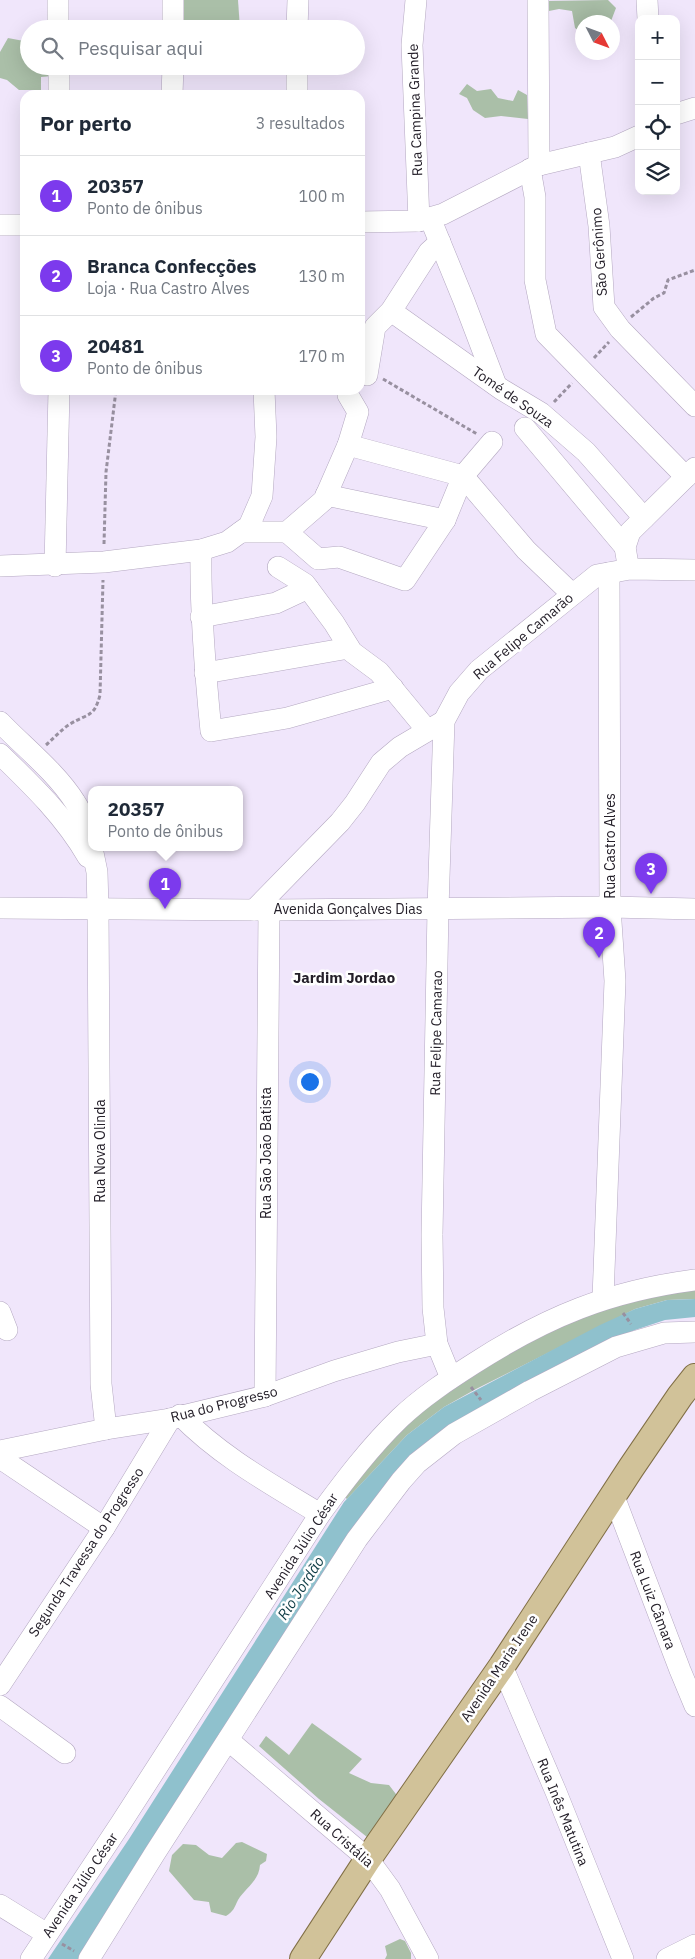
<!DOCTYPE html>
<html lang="pt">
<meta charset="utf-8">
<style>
:root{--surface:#fff;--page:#f6f6f7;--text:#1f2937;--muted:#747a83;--line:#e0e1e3;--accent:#7c3aed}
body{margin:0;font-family:"IBM Plex Sans",sans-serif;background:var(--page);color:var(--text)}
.controls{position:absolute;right:15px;top:15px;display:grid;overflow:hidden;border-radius:10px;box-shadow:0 5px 20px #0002}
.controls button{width:45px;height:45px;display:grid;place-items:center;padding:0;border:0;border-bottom:1px solid var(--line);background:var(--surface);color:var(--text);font:25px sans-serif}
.compass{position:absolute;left:575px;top:15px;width:45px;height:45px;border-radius:50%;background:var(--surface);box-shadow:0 5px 20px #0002;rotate:132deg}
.you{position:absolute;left:309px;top:1081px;width:18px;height:18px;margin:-12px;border:4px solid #fff;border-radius:50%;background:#1a73e8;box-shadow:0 0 0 8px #1a73e833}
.badge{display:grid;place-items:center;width:32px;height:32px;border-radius:50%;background:var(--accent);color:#fff;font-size:16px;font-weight:700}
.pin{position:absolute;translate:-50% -41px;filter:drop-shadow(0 1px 2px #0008)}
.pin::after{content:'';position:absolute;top:26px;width:18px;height:15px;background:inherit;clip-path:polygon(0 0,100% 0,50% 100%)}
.popup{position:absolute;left:88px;top:786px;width:155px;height:65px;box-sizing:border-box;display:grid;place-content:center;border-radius:10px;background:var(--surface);filter:drop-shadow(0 1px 4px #0005);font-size:16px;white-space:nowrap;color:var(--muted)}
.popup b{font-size:19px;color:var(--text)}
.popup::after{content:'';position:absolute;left:50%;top:100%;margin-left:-10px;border:10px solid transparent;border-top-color:var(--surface)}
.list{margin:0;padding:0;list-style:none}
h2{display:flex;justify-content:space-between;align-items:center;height:65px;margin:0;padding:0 20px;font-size:21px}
h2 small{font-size:16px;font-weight:400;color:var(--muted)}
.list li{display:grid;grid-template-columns:32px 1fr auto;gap:15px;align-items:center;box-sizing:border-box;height:80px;padding:0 20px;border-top:1px solid var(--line)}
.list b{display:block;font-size:19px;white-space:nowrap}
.list p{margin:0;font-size:16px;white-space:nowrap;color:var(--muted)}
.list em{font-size:16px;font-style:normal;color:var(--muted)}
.icon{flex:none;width:28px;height:28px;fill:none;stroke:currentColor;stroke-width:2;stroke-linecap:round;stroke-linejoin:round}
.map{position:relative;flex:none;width:695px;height:1959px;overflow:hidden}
.search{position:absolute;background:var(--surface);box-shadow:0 5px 20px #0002;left:20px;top:20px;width:345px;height:55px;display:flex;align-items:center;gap:12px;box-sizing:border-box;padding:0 18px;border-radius:28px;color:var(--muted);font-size:19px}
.panel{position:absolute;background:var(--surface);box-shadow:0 5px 20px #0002;left:20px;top:90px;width:345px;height:305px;border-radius:15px}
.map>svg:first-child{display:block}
</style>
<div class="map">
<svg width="695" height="1959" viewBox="0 0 695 1959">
<rect width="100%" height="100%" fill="#f0e6fb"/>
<g fill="#aabfa8">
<path d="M182,0h56l2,29h-57z"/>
<path d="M608,0l8,8 -5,13 -29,1v28l-3,1 3,-18 -7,-5 -3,-17 -13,-2 -10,2 -3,-10z"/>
<path d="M8,38l21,4v24h25l-2,10 -11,1v13h-22l-12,-10 -7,-2v-26z"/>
<path d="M467,84l10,7 14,-2 7,9 15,3 5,-11 9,5 1,24 -27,-3 -16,2 -12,-8 -6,-12 -8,-4z"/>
<path d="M695,1290v9l-28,1 -32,9 -159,80 -32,18 -37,28 -60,64 -4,-3 22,-27 44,-47 39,-32 107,-63 76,-27z"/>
<path d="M312,1723l50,36 -13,14 22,10 18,2 13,17 -35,35 -48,-38 -60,-53 7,-10 23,19z"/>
<path d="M242,1842l25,12 -1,7 -6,4c-1,16 -14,22 -22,35 -4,8 -4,11 -12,16l-15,-4 -2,-10 -15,-2 -25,-29 3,-16 11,-11 13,1 13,10 13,3 14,-15z"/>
<path d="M400,1939l5,2 6,12v6h-26l2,-4 -2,-9z"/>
</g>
<path fill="#8fc1cd" d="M695,1299v18l-30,3 -30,10 -45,20 -159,89 -352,520h-31l81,-120 215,-337 63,-67 37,-28 156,-82 35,-16 32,-9z"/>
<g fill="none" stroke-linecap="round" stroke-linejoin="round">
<defs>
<g id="minor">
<path d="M58,0v29"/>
<path d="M416,0l-4,45 7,176"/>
<path d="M538,0l1,165"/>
<path d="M647,0l1,19"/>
<path d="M173,29v-29"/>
<path d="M297,29l1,-29"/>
<path d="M59,66v29"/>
<path d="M172,95l1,-29"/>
<path d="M297,95v-29"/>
<path d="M676,114l19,-6"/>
<path d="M589,153l10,73 5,81 16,22 75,77"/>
<path d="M530,169l5,28v83l11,54 140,143"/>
<path d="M430,218l34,83 32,84"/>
<path d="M360,222l59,-1 24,-7 96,-49 76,-18 24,-11"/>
<path d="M0,225h25"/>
<path d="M391,311l110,78 40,24 45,39 58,66"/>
<path d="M367,375l8,-48 16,-16 38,-59 11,-10"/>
<path d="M525,428l100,119"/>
<path d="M348,445l115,31 63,74 46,44"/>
<path d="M326,495l119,25"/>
<path d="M241,532h46l37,-32 24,-55 10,-33 -10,-17"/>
<path d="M287,532l31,27 21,-2 66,23 40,-60 18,-44 29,-34"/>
<path d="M201,550c-1,61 4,121 10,181l76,-13 106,-30"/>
<path d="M627,559l-2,-12 5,-15 65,-64"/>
<path d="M0,566l104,-4 97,-12 26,-8 22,-16 13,-30 4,-59 -2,-47"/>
<path d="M55,566l4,-176"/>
<path d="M278,567l27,17 29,39 18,29 27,20 48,58"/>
<path d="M201,617l75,-14 32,-15"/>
<path d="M205,673l144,-25"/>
<path d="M0,722c25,26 56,50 75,80 8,12 13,29 16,44"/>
<path d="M0,754c33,32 65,63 88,103"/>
<path d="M92,848l5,24 1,36 3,476 5,45"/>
<path d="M0,908l269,2 341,-3 85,2"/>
<path d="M254,910l86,-88 15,-19 26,-40 19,-16 44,-26"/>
<path d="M603,1298l12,-317 -5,-74 -1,-334"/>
<path d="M0,1312l7,18"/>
<path d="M451,1378l-14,-34 -4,-36 -1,-73 6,-326 6,-188 15,-28 20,-23 118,-95 33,-6 65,1"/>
<path d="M265,1396l4,-486"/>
<path d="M180,1415c41,42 91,69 140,99"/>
<path d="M0,1451l106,-22 64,-10 95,-23 69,-25 64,-19 39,-8"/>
<path d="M0,1458l104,70"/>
<path d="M613,1494l67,176 15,36"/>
<path d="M502,1666l54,126 67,167"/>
<path d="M0,1685l104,-157 66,-109"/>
<path d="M0,1706l65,47"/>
<path d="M228,1740l140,119 22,30 38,70"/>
<path d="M0,1905l47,29"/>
<path d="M31,1959l90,-136 199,-309c25,-34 50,-67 80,-96 22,-21 48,-38 73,-54 73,-47 136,-73 222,-84"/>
<path d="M89,1959l66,-106 202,-314 44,-58 16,-18 37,-29 76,-43 86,-44 48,-14 31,-1"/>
<path d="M667,1959l28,-14"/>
</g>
<path id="major" d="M303,1959l65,-100 134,-193 129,-198 49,-72 15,-19"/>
</defs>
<use href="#minor" stroke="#b4a8c1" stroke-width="22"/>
<use href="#major" stroke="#816f46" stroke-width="28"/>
<g stroke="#9890a0" stroke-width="3" stroke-dasharray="4 2.5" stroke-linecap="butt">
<path d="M631,317l23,-19 10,-5 4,-13 27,-10"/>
<path d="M594,358l15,-16"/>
<path d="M383,379l94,55"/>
<path d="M554,402l18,-19"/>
<path d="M104,544l2,-72 10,-82"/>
<path d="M46,745c8,-7 16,-16 24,-21 18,-11 24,-6 30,-29l3,-115"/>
<path d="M623,1313l8,11"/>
<path d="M471,1387l10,13"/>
<path d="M62,1944l12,7"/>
</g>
<use href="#minor" stroke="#fff" stroke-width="21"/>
<use href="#major" stroke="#d1c299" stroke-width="26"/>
</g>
<g text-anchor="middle" stroke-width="5" stroke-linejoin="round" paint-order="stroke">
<g font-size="14" fill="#25202a" stroke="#fff">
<text transform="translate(415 110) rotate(-92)" y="5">Rua Campina Grande</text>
<text transform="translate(599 252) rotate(-94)" y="5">São Gerônimo</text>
<text transform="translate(513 397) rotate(35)" y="5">Tomé de Souza</text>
<text transform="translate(523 636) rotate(-40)" y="5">Rua Felipe Camarão</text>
<text transform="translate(610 846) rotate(-90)" y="5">Rua Castro Alves</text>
<text x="348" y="914">Avenida Gonçalves Dias</text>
<text transform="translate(436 1033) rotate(-89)" y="5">Rua Felipe Camarao</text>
<text transform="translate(100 1151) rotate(-90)" y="5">Rua Nova Olinda</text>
<text transform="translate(266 1153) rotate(-90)" y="5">Rua São João Batista</text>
<text transform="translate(224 1404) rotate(-14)" y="5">Rua do Progresso</text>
<text transform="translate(301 1546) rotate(-57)" y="5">Avenida Júlio César</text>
<text transform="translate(86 1552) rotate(-57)" y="5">Segunda Travessa do Progresso</text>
<text transform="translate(653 1600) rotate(69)" y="5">Rua Luiz Câmara</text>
<text transform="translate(499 1668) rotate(-56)" y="5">Avenida Maria Irene</text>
<text transform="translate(563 1812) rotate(68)" y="5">Rua Inês Matutina</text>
<text transform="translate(342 1838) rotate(42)" y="5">Rua Cristália</text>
<text transform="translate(80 1885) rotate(-56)" y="5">Avenida Júlio César</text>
</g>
<g font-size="15" font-weight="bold" fill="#25202a" stroke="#fff">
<text x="344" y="983">Jardim Jordao</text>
</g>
<g font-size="15" font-style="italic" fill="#0d3c45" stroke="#fff">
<text transform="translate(301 1588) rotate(-57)" y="5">Rio Jordão</text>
</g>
</g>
</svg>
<div class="controls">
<button>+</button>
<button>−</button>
<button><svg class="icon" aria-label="locate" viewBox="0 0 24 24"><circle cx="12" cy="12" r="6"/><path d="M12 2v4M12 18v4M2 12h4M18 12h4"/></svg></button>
<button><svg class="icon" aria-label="layers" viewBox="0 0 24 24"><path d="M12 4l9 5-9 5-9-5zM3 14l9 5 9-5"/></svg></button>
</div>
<svg class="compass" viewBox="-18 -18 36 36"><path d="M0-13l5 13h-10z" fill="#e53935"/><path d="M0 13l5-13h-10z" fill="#747a83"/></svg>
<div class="you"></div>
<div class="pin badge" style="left:165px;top:909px">1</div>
<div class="popup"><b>20357</b>Ponto de ônibus</div>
<div class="pin badge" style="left:599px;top:958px">2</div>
<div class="pin badge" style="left:651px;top:894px">3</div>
<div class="search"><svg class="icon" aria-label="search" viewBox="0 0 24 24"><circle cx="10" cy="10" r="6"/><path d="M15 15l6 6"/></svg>Pesquisar aqui</div>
<section class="panel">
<h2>Por perto<small>3 resultados</small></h2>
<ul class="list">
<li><span class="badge">1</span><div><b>20357</b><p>Ponto de ônibus</p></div><em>100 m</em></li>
<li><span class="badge">2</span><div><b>Branca Confecções</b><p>Loja · Rua Castro Alves</p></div><em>130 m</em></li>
<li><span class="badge">3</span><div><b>20481</b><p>Ponto de ônibus</p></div><em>170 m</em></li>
</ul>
</section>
</div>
